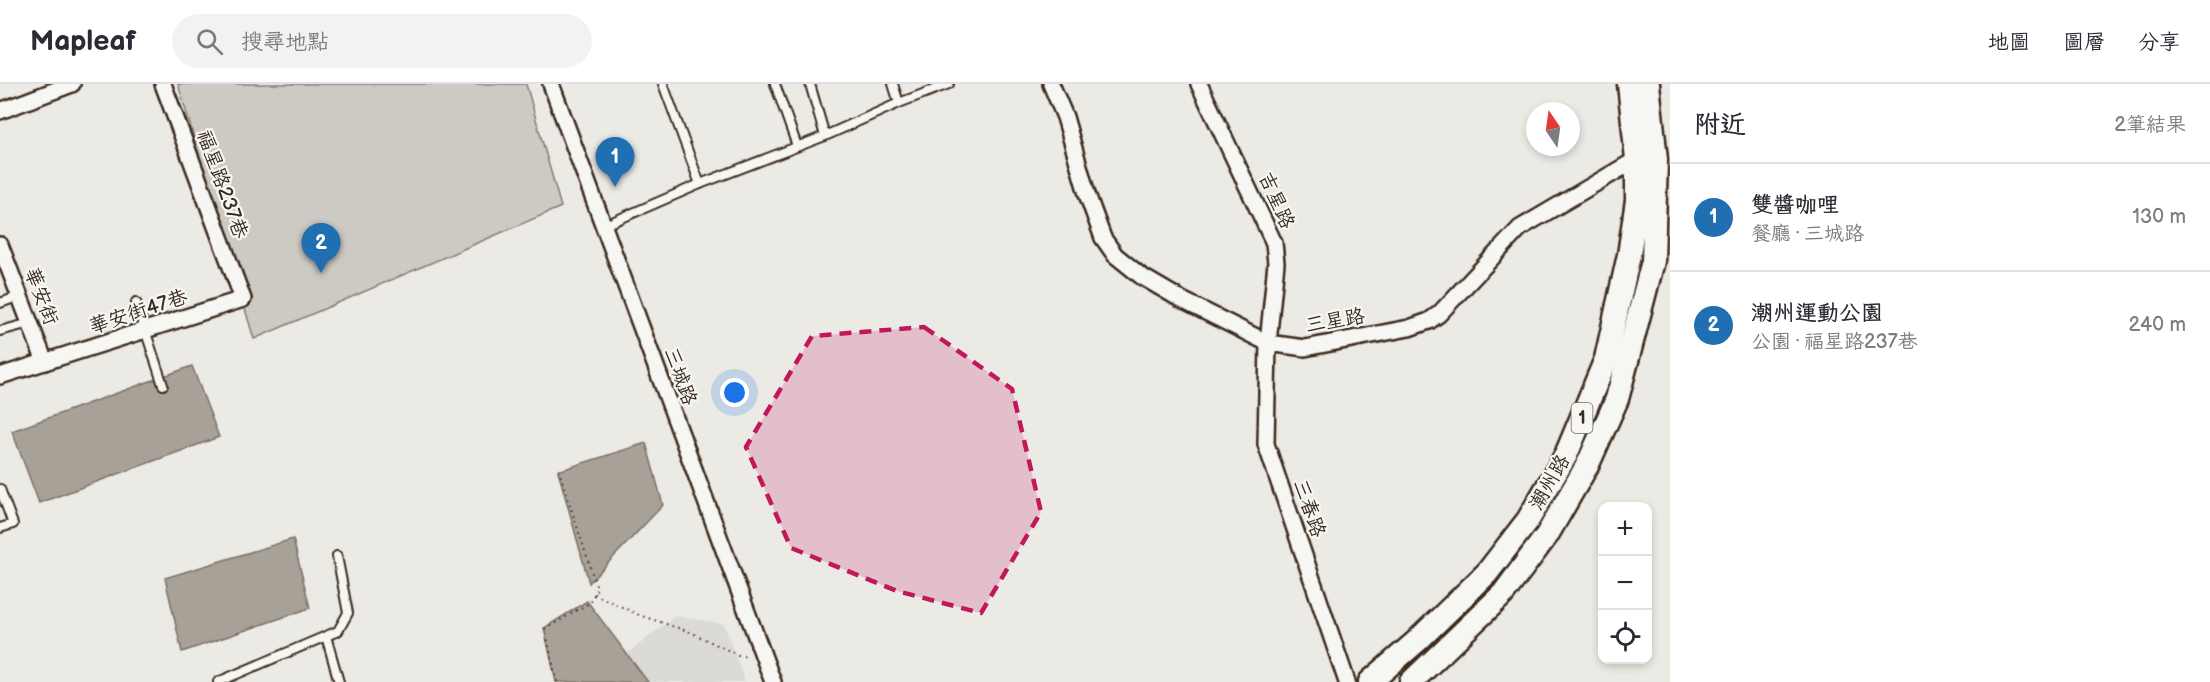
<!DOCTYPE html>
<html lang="zh-TW">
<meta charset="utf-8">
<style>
:root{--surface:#fff;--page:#f2f2f3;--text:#2b2b33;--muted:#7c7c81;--line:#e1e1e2;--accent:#1f6fb2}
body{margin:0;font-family:"Balsamiq Sans","LXGW WenKai TC",sans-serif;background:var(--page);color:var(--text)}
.controls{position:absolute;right:18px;bottom:18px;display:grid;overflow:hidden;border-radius:12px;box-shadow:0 3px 9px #0003}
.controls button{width:54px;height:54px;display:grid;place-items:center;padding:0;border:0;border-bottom:2px solid var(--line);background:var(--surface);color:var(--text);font:30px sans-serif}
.compass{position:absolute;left:1526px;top:18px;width:54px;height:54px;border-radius:50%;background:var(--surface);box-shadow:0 3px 9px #0003;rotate:347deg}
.you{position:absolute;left:735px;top:309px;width:21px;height:21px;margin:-15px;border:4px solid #fff;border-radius:50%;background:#1a73e8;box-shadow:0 0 0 9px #1a73e833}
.badge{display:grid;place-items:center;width:39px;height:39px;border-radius:50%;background:var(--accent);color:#fff;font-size:20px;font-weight:700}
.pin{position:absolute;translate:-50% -50px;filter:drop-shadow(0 2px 3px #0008)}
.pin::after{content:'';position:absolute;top:32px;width:21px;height:18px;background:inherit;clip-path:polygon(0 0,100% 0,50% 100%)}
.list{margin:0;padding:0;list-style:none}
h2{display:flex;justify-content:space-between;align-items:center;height:78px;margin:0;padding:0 24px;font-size:26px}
h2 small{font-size:20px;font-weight:400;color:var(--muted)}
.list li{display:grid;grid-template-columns:39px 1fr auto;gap:18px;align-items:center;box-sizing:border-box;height:108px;padding:0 24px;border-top:2px solid var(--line)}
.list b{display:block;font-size:22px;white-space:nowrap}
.list p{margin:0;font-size:20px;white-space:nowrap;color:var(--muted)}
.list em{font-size:20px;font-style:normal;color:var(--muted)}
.icon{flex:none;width:33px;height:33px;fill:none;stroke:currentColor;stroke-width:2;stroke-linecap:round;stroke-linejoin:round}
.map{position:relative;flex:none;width:1670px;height:598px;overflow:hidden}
header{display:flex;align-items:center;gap:36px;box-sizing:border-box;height:84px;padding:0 30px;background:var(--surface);border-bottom:2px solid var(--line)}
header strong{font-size:28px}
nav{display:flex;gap:33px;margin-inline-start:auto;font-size:21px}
.search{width:420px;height:54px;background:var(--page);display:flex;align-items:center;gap:15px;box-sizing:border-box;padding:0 21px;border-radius:33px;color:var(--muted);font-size:22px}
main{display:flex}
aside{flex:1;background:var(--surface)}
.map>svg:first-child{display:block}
</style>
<header>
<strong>Mapleaf</strong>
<div class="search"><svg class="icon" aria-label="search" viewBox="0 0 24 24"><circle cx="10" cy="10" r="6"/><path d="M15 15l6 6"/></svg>搜尋地點</div>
<nav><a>地圖</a><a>圖層</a><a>分享</a></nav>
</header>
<main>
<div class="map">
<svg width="1670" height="598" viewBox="0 0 1670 598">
<rect width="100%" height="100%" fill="#ebeae5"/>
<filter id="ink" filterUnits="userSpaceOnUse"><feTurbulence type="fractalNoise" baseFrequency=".0167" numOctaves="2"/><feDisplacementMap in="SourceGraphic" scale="12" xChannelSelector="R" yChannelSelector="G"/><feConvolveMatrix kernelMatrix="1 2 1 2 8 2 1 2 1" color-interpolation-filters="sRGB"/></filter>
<g filter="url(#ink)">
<path fill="#dcdad4" d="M675,532l49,8 21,58h-97l-21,-28z"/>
<path fill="#cdcac4" stroke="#847a71" stroke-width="1.5" d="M178,0h348l35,123 -307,132z"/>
<g fill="#a8a198" stroke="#7c7167" stroke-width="1.5">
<path d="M192,282l27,71 -180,66 -27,-72z"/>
<path d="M646,359l17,62 -74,78 -31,-112z"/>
<path d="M293,455l17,69 -128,44 -17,-74z"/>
<path d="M587,517l61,81h-92l-12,-54z"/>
</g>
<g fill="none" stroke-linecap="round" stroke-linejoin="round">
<defs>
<g id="service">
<path d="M663,0l37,100"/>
<path d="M775,0l22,62"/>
<path d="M810,0l15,52"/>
<path d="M893,0l6,19"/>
<path d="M603,142l97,-42 125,-48 74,-33 50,-19"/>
<path d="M136,218l27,83"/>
<path d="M0,219l20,-7"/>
<path d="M0,247l30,-8"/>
<path d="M0,405l13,35 -13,4"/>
<path d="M326,552l12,-5 10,-18 -11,-57"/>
<path d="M218,598l108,-46 13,46"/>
</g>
<g id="minor">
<path d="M551,0l222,598"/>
<path d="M1051,0l14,33 22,77 16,44 12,17 26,21 41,24 86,43 37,5 104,-20 20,-7 10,-7 81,-86 117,-69"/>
<path d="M1199,0l75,159 2,20 -8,80 -2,101 81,238"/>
<path d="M0,27l72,-27"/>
<path d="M0,161l45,117"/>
<path d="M0,292l243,-77 -80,-215"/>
</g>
<g id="primary">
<path d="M1370,598l47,-41 70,-68 41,-53 38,-65 40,-96 23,-104 8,-55v-41l-8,-75"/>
<path d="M1411,598l92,-88 44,-59 41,-71 29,-65 36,-138 3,-101 -8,-76"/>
</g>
</defs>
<use href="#service" stroke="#3b2a1e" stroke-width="12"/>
<use href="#minor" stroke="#3b2a1e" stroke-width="20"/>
<use href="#primary" stroke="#3b2a1e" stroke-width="27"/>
<g stroke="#3b2a1e" stroke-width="2" stroke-dasharray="1.5 4.5" stroke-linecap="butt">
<path d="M594,510l45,21 51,17 50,24h9"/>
<path d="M557,598l-12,-53 46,-27 6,-14 -39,-120"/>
</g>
<use href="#service" stroke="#f6f6f2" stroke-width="8"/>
<use href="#minor" stroke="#f6f6f2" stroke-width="15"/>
<use href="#primary" stroke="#f6f6f2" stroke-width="22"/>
</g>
</g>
<path fill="#c2185b" fill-opacity="0.2" stroke="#c2185b" stroke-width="4.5" stroke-dasharray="12 8" stroke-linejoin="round" d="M924,243l88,62 29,123 -60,101 -84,-22 -106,-43 -45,-101 66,-111z"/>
<g text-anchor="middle" stroke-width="4.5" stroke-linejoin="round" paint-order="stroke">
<rect fill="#f6f6f2" stroke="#73675e" stroke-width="1.5" x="1571.5" y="319" width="21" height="30" rx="4.5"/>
<g font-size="18" font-weight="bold" fill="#3b2a1e">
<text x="1582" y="340">1</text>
</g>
<g font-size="20" fill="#3b2a1e" stroke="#f6f6f2">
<text transform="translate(223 100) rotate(70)" y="7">福星路237巷</text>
<text transform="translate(1277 116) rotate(66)" y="7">吉星路</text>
<text transform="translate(42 212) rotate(69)" y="7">華安街</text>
<text transform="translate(138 227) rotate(-18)" y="7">華安街47巷</text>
<text transform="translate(1335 236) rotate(-10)" y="7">三星路</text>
<text transform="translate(681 292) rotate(70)" y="7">三城路</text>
<text transform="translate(1549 398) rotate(-60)" y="7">潮州路</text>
<text transform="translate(1310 424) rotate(71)" y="7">三春路</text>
</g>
</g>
</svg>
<div class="controls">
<button>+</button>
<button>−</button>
<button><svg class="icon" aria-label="locate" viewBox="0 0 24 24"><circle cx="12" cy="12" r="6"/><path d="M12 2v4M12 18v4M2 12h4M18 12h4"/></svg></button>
</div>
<svg class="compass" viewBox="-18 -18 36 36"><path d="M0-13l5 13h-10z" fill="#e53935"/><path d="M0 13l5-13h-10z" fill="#7c7c81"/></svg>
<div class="you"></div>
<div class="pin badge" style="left:615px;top:103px">1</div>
<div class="pin badge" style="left:321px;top:189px">2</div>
</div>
<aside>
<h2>附近<small>2筆結果</small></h2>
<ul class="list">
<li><span class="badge">1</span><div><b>雙醬咖哩</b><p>餐廳 · 三城路</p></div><em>130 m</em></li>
<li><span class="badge">2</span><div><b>潮州運動公園</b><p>公園 · 福星路237巷</p></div><em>240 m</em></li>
</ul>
</aside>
</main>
